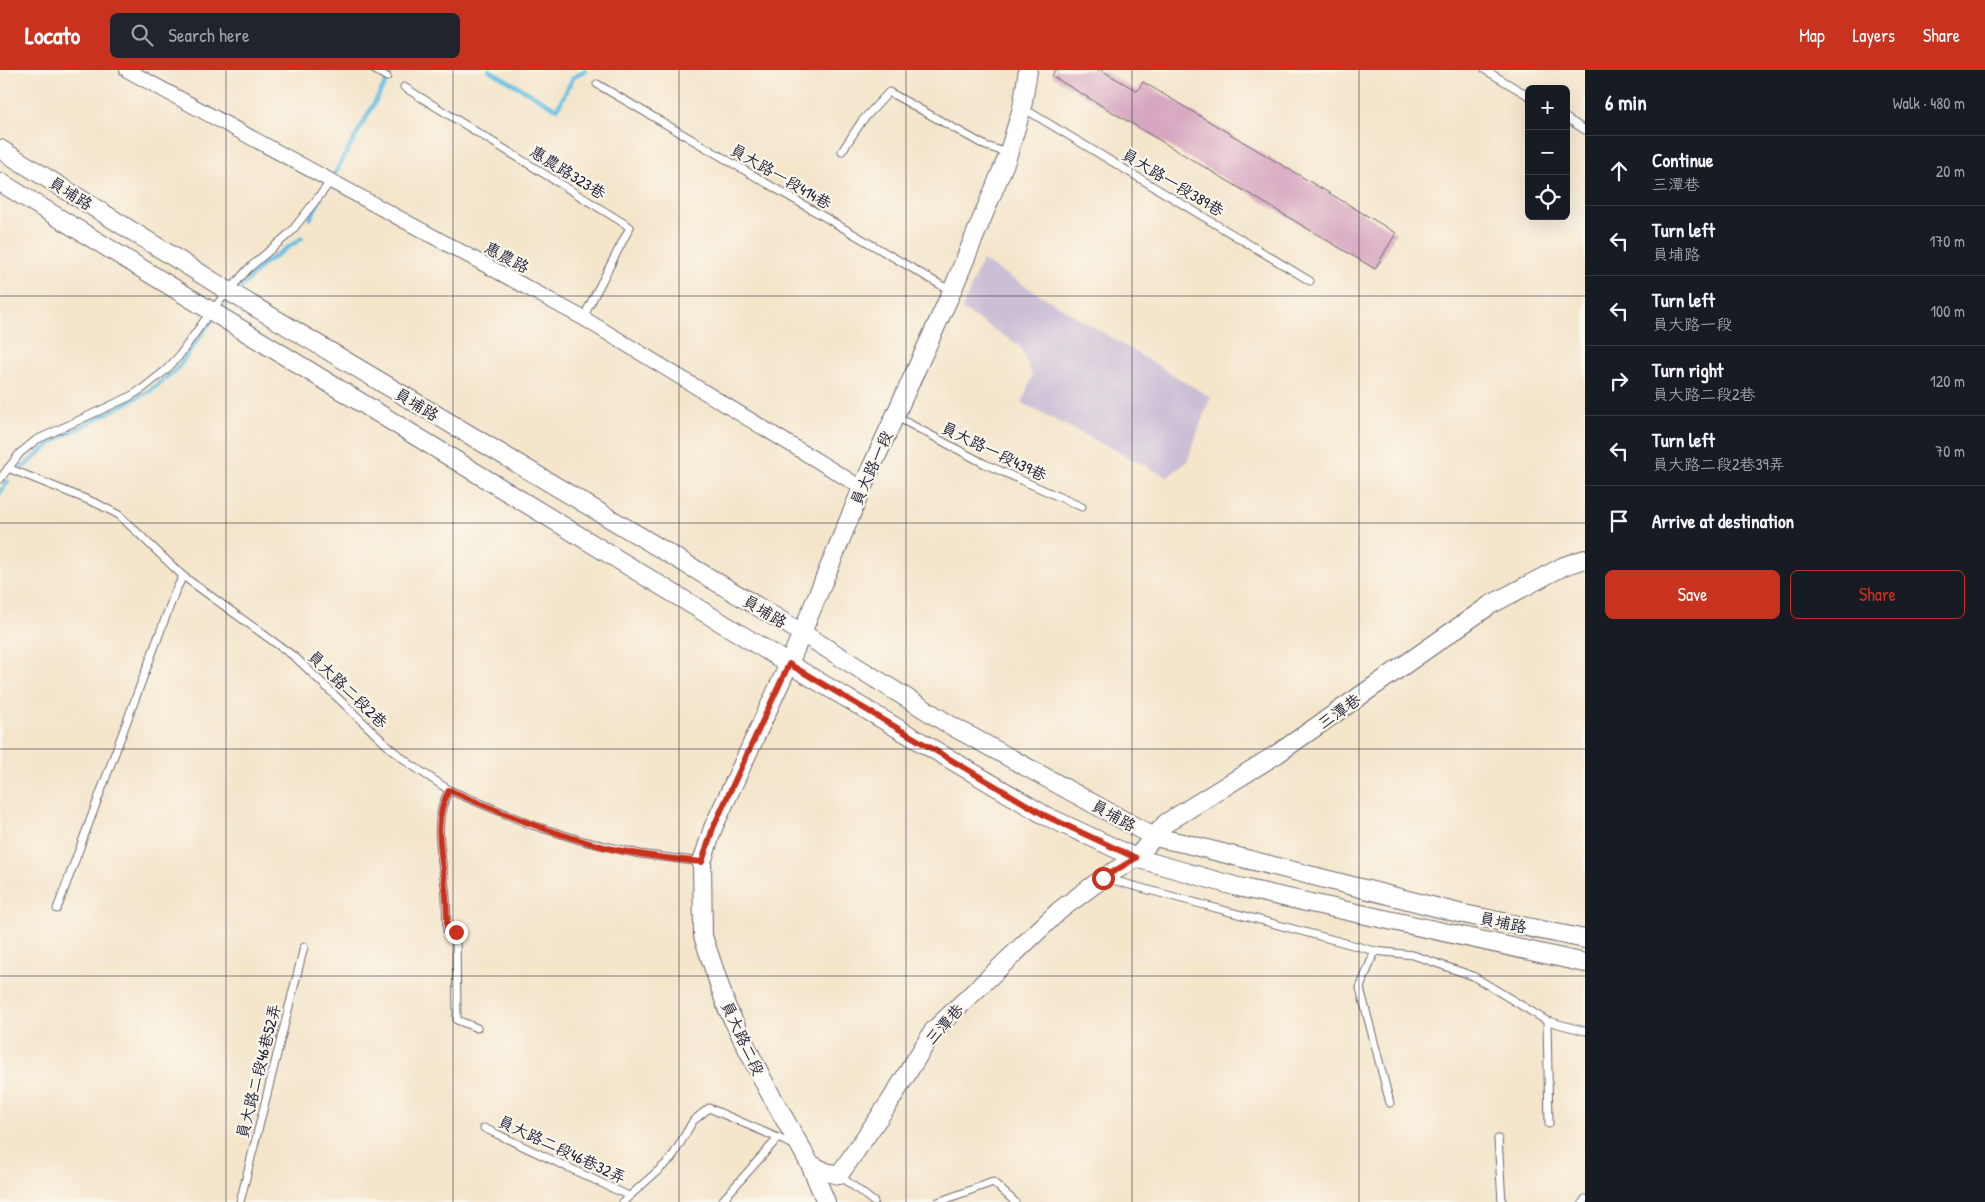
<!DOCTYPE html>
<meta charset="utf-8">
<style>
:root{--surface:#171b24;--page:#20242c;--text:#f1f3f6;--muted:#9ea1a6;--line:#363941;--accent:#c8321e}
body{margin:0;font-family:"Patrick Hand","LXGW WenKai TC",sans-serif;background:var(--page);color:var(--text)}
.controls{position:absolute;right:15px;top:15px;display:grid;overflow:hidden;border-radius:8px;box-shadow:0 5px 20px #0002}
.controls button{width:45px;height:45px;display:grid;place-items:center;padding:0;border:0;border-bottom:1px solid var(--line);background:var(--surface);color:var(--text);font:25px sans-serif}
.stop{position:absolute;width:15px;height:15px;margin:-11px;border:4px solid #c8321e;border-radius:50%;background:#fff}
.stop.end{background:#c8321e;border-color:#fff;box-shadow:0 1px 5px #0008}
.list{margin:0;padding:0;list-style:none}
h2{display:flex;justify-content:space-between;align-items:center;height:65px;margin:0;padding:0 20px;font-size:21px}
h2 small{font-size:16px;font-weight:400;color:var(--muted)}
.list li{display:grid;grid-template-columns:32px 1fr auto;gap:15px;align-items:center;box-sizing:border-box;height:70px;padding:0 20px;border-top:1px solid var(--line)}
.list b{display:block;font-size:19px;white-space:nowrap}
.list p{margin:0;font-size:16px;white-space:nowrap;color:var(--muted)}
.list em{font-size:16px;font-style:normal;color:var(--muted)}
.actions{display:flex;gap:10px;padding:15px 20px}
.actions a{flex:1;padding:11px 0;border:1px solid var(--accent);border-radius:8px;text-align:center;font-size:18px;color:var(--accent)}
.actions .main{background:var(--accent);color:#fff}
.icon{flex:none;width:28px;height:28px;fill:none;stroke:currentColor;stroke-width:2;stroke-linecap:round;stroke-linejoin:round}
.map{position:relative;flex:none;width:1585px;height:1132px;overflow:hidden}
header{display:flex;align-items:center;gap:30px;box-sizing:border-box;height:70px;padding:0 25px;background:var(--accent);color:#fff}
header strong{font-size:24px}
nav{display:flex;gap:28px;margin-inline-start:auto;font-size:18px}
.search{width:350px;height:45px;background:var(--page);display:flex;align-items:center;gap:12px;box-sizing:border-box;padding:0 18px;border-radius:8px;color:var(--muted);font-size:19px}
main{display:flex}
aside{flex:1;background:var(--surface)}
.map>svg:first-child{display:block}
</style>
<header>
<strong>Locato</strong>
<div class="search"><svg class="icon" aria-label="search" viewBox="0 0 24 24"><circle cx="10" cy="10" r="6"/><path d="M15 15l6 6"/></svg>Search here</div>
<nav><a>Map</a><a>Layers</a><a>Share</a></nav>
</header>
<main>
<div class="map">
<svg width="1585" height="1132" viewBox="0 0 1585 1132">
<rect width="100%" height="100%" fill="#fbf7ec"/>
<filter id="ink" filterUnits="userSpaceOnUse"><feTurbulence type="fractalNoise" baseFrequency=".02" numOctaves="2"/><feDisplacementMap in="SourceGraphic" scale="10" xChannelSelector="R" yChannelSelector="G"/><feConvolveMatrix kernelMatrix="1 2 1 2 8 2 1 2 1" color-interpolation-filters="sRGB"/></filter>
<filter id="wash" filterUnits="userSpaceOnUse"><feTurbulence type="fractalNoise" baseFrequency=".0096" numOctaves="4" result="noise"/><feDisplacementMap in="SourceGraphic" scale="20" xChannelSelector="R" yChannelSelector="G"/><feGaussianBlur stdDeviation="1.12" result="paint"/><feColorMatrix in="noise" values="0 0 0 0 0 0 0 0 0 0 0 0 0 0 0 0 0 1.4 0 .05"/><feComposite in="paint" operator="in"/></filter>
<g filter="url(#wash)">
<rect width="100%" height="100%" fill="#f4e5cb"/>
<path fill="#cbbfd6" d="M982,190l228,137 -23,65 -20,15 -145,-74 10,-27 -12,-30 -58,-37z"/>
<g fill="none" stroke-linecap="round" stroke-linejoin="round">
<g stroke="#65bfe3" stroke-width="4.5">
<path d="M489,0l68,39 16,-31 12,-8"/>
<path d="M331,110l62,-110"/>
<path d="M310,149l11,-22"/>
<path d="M238,221l24,-26 40,-27"/>
<path d="M219,241l12,-13"/>
<path d="M22,398l32,-27 97,-51 26,-21 37,-52"/>
<path d="M0,423l8,-12"/>
</g>
</g>
<g id="blocks">
<path fill="#d7a6c0" d="M1055,0h46l36,21 6,-9 253,151 -21,36 -323,-193z"/>
</g>
</g>
<g filter="url(#ink)">
<use href="#blocks" fill-opacity="0" stroke="#6c666d" stroke-width="1"/>
<g fill="none" stroke-linecap="round" stroke-linejoin="round">
<defs>
<g id="service">
<path d="M375,0l12,7"/>
<path d="M1485,0l44,26"/>
<path d="M597,14l354,207"/>
<path d="M404,17l226,140 -47,91"/>
<path d="M1023,38l287,173"/>
<path d="M1566,48l19,12"/>
<path d="M842,81l20,-30 27,-29 97,54 22,7"/>
<path d="M895,346l90,48 97,43"/>
<path d="M8,398l90,36 21,11 64,61 113,82 94,90 20,16 39,26 83,35 51,16 57,13 62,8"/>
<path d="M0,409l20,-26 16,-13 93,-43 13,-8 24,-19 13,-14 32,-45 37,-42 43,-37 40,-51"/>
<path d="M449,720c-17,32 -7,63 -4,97 2,14 1,29 2,43l9,2 1,88 20,8"/>
<path d="M1108,809l267,72 38,4 60,21 74,45 38,10"/>
<path d="M57,839l118,-317 8,-16"/>
<path d="M1375,881l-15,37 30,115"/>
<path d="M1547,951l2,103"/>
<path d="M484,1058l145,68"/>
<path d="M1498,1069l4,63"/>
<path d="M839,1105l35,27"/>
<path d="M240,1132l64,-255"/>
<path d="M623,1132l48,-43 22,-38 16,-13 85,37"/>
<path d="M721,1132l57,-64"/>
<path d="M938,1132l55,-20 22,20"/>
<path d="M1583,1132l2,-3"/>
</g>
<path id="minor" d="M127,0l456,248 279,170"/>
<g id="tertiary">
<path d="M0,79l230,143 572,341 148,92 204,112 33,7 272,69 126,26"/>
<path d="M0,112l789,482 257,152 90,42 102,29 347,76"/>
<path d="M810,1094l16,8 13,3 50,-72 45,-73 126,-120 43,-32 33,-20 30,-35 111,-69 213,-149 74,-39 21,-7"/>
<path d="M826,1132l-16,-38 -43,-76 -40,-80 -24,-72 -1,-74 11,-34 76,-164 73,-176 90,-197 55,-133 15,-50 6,-38"/>
</g>
</defs>
<use href="#service" stroke="#6c666d" stroke-width="9"/>
<use href="#minor" stroke="#6c666d" stroke-width="16"/>
<use href="#tertiary" stroke="#6c666d" stroke-width="20"/>
<use href="#service" stroke="#fff" stroke-width="7"/>
<use href="#minor" stroke="#fff" stroke-width="14"/>
<use href="#tertiary" stroke="#fff" stroke-width="18"/>
</g>
</g>
<g fill="none" stroke-linecap="round" stroke-linejoin="round" filter="url(#ink)">
<path stroke="#c8321e" stroke-width="6" d="M456,862l-9,-2c0,-14 0,-29 -2,-43 -3,-34 -13,-65 4,-97 52,23 103,44 159,58 31,7 63,11 94,14l11,-34 76,-164 257,152 90,42 -33,20"/>
</g>
<path fill="none" stroke="#22223b" stroke-width="1" stroke-opacity="0.55" d="M226,0v1132M453,0v1132M679,0v1132M906,0v1132M1132,0v1132M1359,0v1132M0,226h1585M0,453h1585M0,679h1585M0,906h1585"/>
<g text-anchor="middle" stroke-width="4.5" stroke-linejoin="round" paint-order="stroke">
<g font-size="16" fill="#22223b" stroke="#fbf7ec">
<text transform="translate(568 102) rotate(32)" y="6">惠農路323巷</text>
<text transform="translate(781 106) rotate(30)" y="6">員大路一段414巷</text>
<text transform="translate(1173 112) rotate(31)" y="6">員大路一段389巷</text>
<text transform="translate(71 123) rotate(32)" y="6">員埔路</text>
<text transform="translate(507 187) rotate(28)" y="6">惠農路</text>
<text transform="translate(417 334) rotate(31)" y="6">員埔路</text>
<text transform="translate(994 381) rotate(26)" y="6">員大路一段439巷</text>
<text transform="translate(871 398) rotate(-66)" y="6">員大路一段</text>
<text transform="translate(765 541) rotate(31)" y="6">員埔路</text>
<text transform="translate(348 619) rotate(44)" y="6">員大路二段2巷</text>
<text transform="translate(1339 641) rotate(-35)" y="6">三潭巷</text>
<text transform="translate(1114 745) rotate(29)" y="6">員埔路</text>
<text transform="translate(1503 852) rotate(12)" y="6">員埔路</text>
<text transform="translate(944 954) rotate(-48)" y="6">三潭巷</text>
<text transform="translate(743 968) rotate(65)" y="6">員大路二段</text>
<text transform="translate(258 1001) rotate(-76)" y="6">員大路二段46巷52弄</text>
<text transform="translate(562 1079) rotate(25)" y="6">員大路二段46巷32弄</text>
</g>
</g>
</svg>
<div class="controls">
<button>+</button>
<button>−</button>
<button><svg class="icon" aria-label="locate" viewBox="0 0 24 24"><circle cx="12" cy="12" r="6"/><path d="M12 2v4M12 18v4M2 12h4M18 12h4"/></svg></button>
</div>
<div class="stop" style="left:1103px;top:808px"></div>
<div class="stop end" style="left:456px;top:862px"></div>
</div>
<aside>
<h2>6 min<small>Walk · 480 m</small></h2>
<ul class="list">
<li><svg class="icon" aria-label="ahead" viewBox="0 0 24 24"><path d="M12 20V5M6 11l6-6 6 6"/></svg><div><b>Continue</b><p>三潭巷</p></div><em>20 m</em></li>
<li><svg class="icon" aria-label="left" viewBox="0 0 24 24"><path d="M17 20v-9H6M10 6l-5 5 5 5"/></svg><div><b>Turn left</b><p>員埔路</p></div><em>170 m</em></li>
<li><svg class="icon" aria-label="left" viewBox="0 0 24 24"><path d="M17 20v-9H6M10 6l-5 5 5 5"/></svg><div><b>Turn left</b><p>員大路一段</p></div><em>100 m</em></li>
<li><svg class="icon" aria-label="right" viewBox="0 0 24 24"><path d="M7 20v-9h11M14 6l5 5-5 5"/></svg><div><b>Turn right</b><p>員大路二段2巷</p></div><em>120 m</em></li>
<li><svg class="icon" aria-label="left" viewBox="0 0 24 24"><path d="M17 20v-9H6M10 6l-5 5 5 5"/></svg><div><b>Turn left</b><p>員大路二段2巷39弄</p></div><em>70 m</em></li>
<li><svg class="icon" aria-label="arrive" viewBox="0 0 24 24"><path d="M6 21V4h12l-3 4 3 4H6"/></svg><div><b>Arrive at destination</b></div></li>
</ul>
<div class="actions"><a class="main">Save</a><a>Share</a></div>
</aside>
</main>
